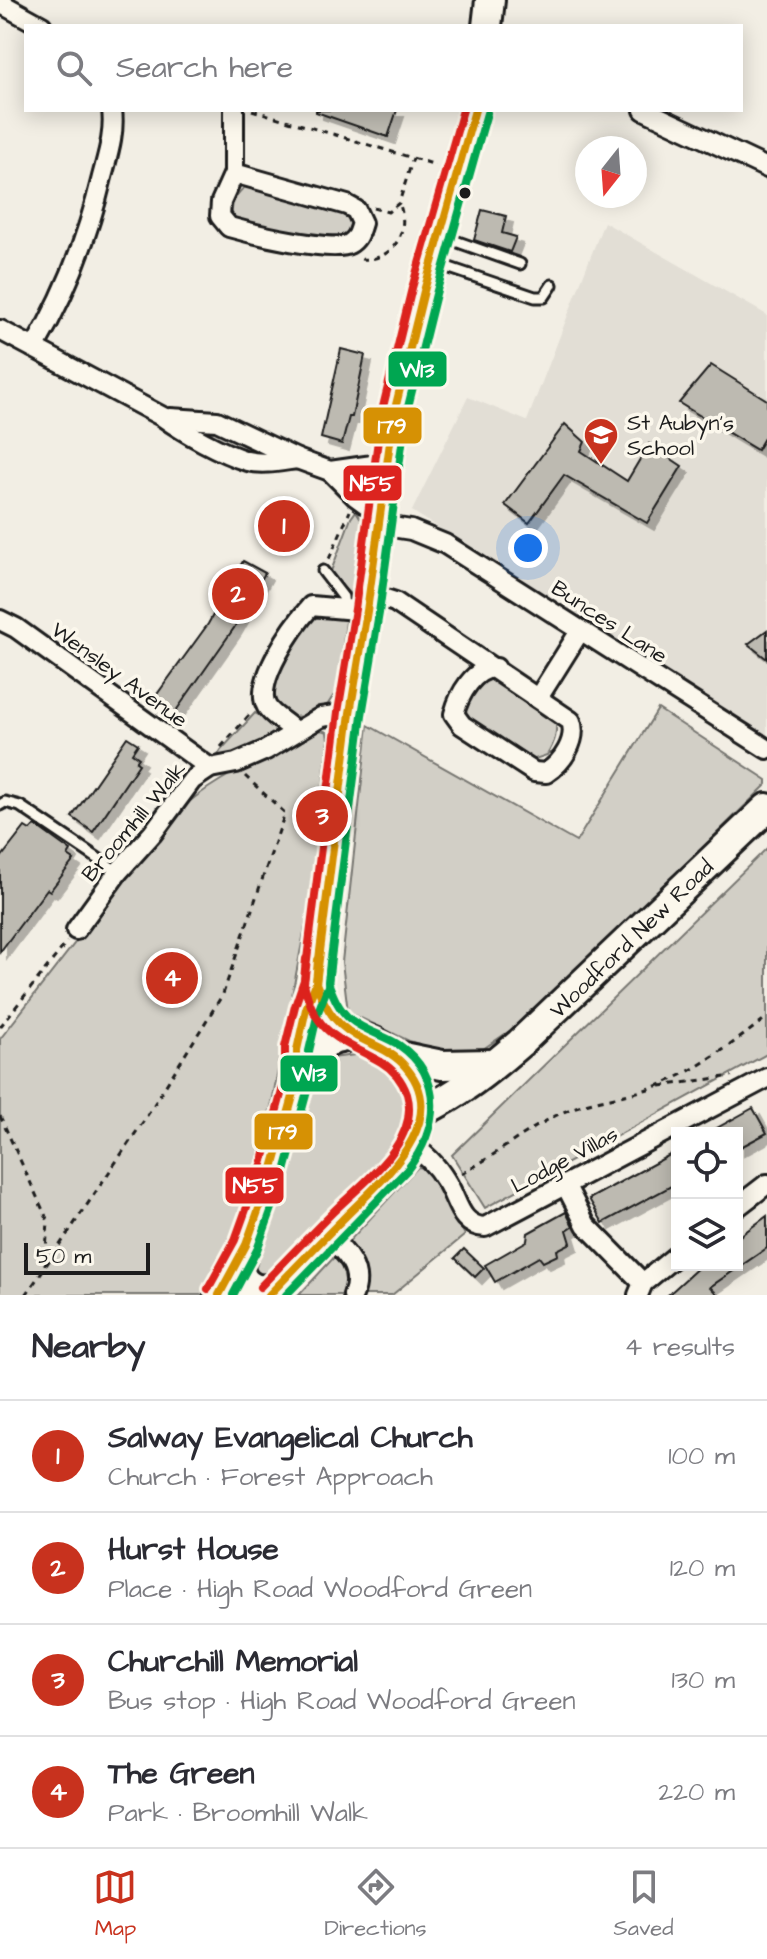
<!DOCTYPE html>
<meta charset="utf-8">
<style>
:root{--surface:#fff;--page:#f7f7f7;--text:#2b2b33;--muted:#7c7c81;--line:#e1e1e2;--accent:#c8321e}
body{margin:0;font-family:"Architects Daughter",sans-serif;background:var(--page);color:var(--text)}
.controls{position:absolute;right:24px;bottom:24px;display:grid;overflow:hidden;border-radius:0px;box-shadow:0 4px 20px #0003}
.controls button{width:72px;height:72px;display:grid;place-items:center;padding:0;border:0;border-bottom:2px solid var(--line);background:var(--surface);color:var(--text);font:40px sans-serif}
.compass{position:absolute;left:575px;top:136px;width:72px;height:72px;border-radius:50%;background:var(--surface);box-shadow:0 4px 20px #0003;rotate:197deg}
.scale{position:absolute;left:24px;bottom:20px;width:126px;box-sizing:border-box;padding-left:8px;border:4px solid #1c1c1c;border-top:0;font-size:22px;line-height:28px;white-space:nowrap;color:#1c1c1c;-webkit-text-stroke:6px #fbf7ec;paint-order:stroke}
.you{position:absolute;left:528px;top:548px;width:28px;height:28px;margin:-20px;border:6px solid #fff;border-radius:50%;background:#1a73e8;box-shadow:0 0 0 12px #1a73e833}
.badge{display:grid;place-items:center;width:52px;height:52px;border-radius:50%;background:var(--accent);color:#fff;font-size:26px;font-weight:700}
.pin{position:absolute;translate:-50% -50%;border:4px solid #fff;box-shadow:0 2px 8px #0006}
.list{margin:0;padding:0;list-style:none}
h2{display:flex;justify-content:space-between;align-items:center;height:104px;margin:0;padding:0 32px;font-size:34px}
h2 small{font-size:26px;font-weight:400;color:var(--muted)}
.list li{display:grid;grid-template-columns:52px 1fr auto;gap:24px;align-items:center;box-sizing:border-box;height:112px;padding:0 32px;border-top:2px solid var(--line)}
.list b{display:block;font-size:30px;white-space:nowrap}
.list p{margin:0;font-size:26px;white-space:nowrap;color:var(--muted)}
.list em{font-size:26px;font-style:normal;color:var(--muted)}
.icon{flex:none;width:44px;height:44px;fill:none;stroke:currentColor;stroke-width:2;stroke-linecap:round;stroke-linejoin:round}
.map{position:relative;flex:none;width:767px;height:1295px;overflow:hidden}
.search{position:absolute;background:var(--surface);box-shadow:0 4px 20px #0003;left:24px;right:24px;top:24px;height:88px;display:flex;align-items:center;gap:20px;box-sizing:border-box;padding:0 28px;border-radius:0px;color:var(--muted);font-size:30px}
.sheet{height:552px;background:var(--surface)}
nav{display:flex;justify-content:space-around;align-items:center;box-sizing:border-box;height:112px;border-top:2px solid var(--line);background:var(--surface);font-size:22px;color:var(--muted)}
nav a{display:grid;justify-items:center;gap:4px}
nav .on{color:var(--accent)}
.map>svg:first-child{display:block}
</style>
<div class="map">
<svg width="767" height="1295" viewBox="0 0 767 1295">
<defs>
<filter id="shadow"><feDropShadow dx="7" dy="7" stdDeviation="0" flood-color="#0004"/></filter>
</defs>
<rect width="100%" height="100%" fill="#f2eee4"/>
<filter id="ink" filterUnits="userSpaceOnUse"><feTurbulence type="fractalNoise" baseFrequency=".0125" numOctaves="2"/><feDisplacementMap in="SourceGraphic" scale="16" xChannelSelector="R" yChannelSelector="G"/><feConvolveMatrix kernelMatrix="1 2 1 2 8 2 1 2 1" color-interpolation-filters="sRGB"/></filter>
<g filter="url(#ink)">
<path fill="#e2ded5" d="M604,222l163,93v424l-198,-126 -1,-11 -16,-9 -8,2 -132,-84 56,-114 59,24z"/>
<g fill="#d2cfc6" stroke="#777671" stroke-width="2">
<path d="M252,182l98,33 7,16 -16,12 -107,-22c-7,-16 4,-31 18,-39z"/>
<path d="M209,427l49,22 3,5 -2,4 -49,-21z"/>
<path d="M356,511l11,17 -15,68 -22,-22 21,-56z"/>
<path d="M342,614l4,7 -9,69 -9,14 -23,13 -17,-1 -17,-15 4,-23 39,-63z"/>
<path d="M488,676l67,42c3,15 0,24 -8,37l-18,6 -69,-46 2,-23z"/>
<path d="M658,709l109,71v4l-237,233 -47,32 -31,5 -43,-13 -61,-29 -6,-50 26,-237 208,117z"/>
<path d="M255,713l26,13v9l-58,25 -5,-5 3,-5z"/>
<path d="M321,730l6,2 1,8 -21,176 -35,186 -21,82 -27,76 -22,35h-202v-256l176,-226c39,-36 90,-56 135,-82z"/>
<path d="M767,848v206l-282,154 -33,-53z"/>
<path d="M355,1055l12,3 16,10 18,19 6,23 -3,20 -15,26 -117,115 -10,3 -7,-4 35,-104 18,-77 7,-15 17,-16z"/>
<path d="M418,1167l7,1 17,24 23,43 -73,60h-93z"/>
</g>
<g fill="#bdbab1" stroke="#1c1c1c" stroke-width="2" filter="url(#shadow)">
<path d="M316,110h81l-9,27 -72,-25z"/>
<path d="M482,210l24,6 -4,17 14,4 -6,15 -36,-12z"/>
<path d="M341,349l24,6 -13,62h-3l-7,27 -21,-6z"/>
<path d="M711,365l56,35v33l-10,17 -78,-47z"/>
<path d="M565,424l20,18 -4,9 46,30 22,-37 33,22 -35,57 -83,-48 -35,48 -24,-18z"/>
<path d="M243,561l22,12 -31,55 -63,90 -21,-14 58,-80z"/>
<path d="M767,630v29l-19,-15z"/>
<path d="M127,737l11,7 -6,9 7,5 -3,4 3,2 -46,68 -21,-15z"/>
<path d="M35,825l36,26 -3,5 6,4 -24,31 -3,-2 -47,63v-93l25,-32 5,3z"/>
<path d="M753,1108l14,25 -30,16v-16h-29z"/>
<path d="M677,1151v32l-74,40 -14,-24z"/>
<path d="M566,1212l7,14 -6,4 4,13 -14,7 1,5 -15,7 -4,-5 -44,25 -10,-17 42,-24 1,-8z"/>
<path d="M767,1216v32l-57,39 8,8h-50l33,-30h36v-27z"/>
<path d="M464,1249l20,19 -9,9 -20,-19z"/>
</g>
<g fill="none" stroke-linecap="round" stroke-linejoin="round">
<defs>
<g id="lane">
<path d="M444,237l76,27"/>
<path d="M435,263l100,34h9l8,-12"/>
<path d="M323,571l20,26 1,11"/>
<path d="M0,805l5,-3 15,4 98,66"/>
</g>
<g id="street">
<path d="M0,3l42,23"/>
<path d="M234,110v63l-13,29 -1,14 9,11c21,6 104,26 120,17 9,-5 10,-12 13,-21l-6,-13 -9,-5 -113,-32"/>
<path d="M644,110l123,58"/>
<path d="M0,330l163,87c22,16 58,36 84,44 16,4 34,0 50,-2"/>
<path d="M34,348c31,-53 54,-112 68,-171 6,-23 13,-44 10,-67"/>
<path d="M170,418l47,3 80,38 33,12 57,-8"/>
<path d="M330,471l25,25 26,19"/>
<path d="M379,525l32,5 34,14 322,205"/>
<path d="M370,594l25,8 176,119c7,19 -9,42 -25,52l-12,-1 -72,-47 -8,-11c5,-19 20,-47 42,-46"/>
<path d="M0,620l16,8 194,140"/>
<path d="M538,698l42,-67"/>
<path d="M295,732c-8,-10 -22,-15 -28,-25 -15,-24 28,-83 44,-101l56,5"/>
<path d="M76,930l42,-58 34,-38 40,-54 18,-12 26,-5 30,-13 55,-33 29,-4"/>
<path d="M410,1145c15,8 27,21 36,36 12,18 13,45 39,46l282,-149"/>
<path d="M566,1186l20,39 57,58"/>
<path d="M737,1207l30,-23"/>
<path d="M327,1235c18,16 37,35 26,60"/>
<path d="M638,1295l5,-12 34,-28"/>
</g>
<g id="primary">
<path d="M487,26l3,-26"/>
<path d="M316,983c9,23 16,40 38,53"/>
<path d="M393,1055l49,10 50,-1"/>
<path d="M297,1082c-1,-35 6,-66 19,-99l34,-270 17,-102 27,-198 30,-122 51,-181"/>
<path d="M421,1112c37,-17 68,-42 99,-69l247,-235"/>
<path d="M219,1295c22,-39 40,-79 53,-122 9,-32 18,-91 37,-115 42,-53 120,3 111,61 -2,14 -10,27 -18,38 -18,26 -45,48 -67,70 -19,20 -38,43 -60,60 -21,8 -38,-5 -36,-28"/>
</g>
</defs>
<use href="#lane" stroke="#1c1c1c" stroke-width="15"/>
<use href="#street" stroke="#1c1c1c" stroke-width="24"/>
<use href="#primary" stroke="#1c1c1c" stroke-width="34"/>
<g stroke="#1c1c1c" stroke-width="3" stroke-dasharray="6 6" stroke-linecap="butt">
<path d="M252,110l184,55"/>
<path d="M373,208l15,4 11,-9 14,-45"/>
<path d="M361,259c32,3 50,-28 38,-56"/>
<path d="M329,559l21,-48"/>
<path d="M221,747l29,-33"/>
<path d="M0,1027l67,-85"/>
<path d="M660,1086l72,-10"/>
<path d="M0,1116l48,105 -3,44"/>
<path d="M461,1174c38,-20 71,-50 112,-66 27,-10 57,-12 84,-22 37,-14 79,-44 110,-69"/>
<path d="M26,1295l117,-173 80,-128 62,-181 -40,-37"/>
</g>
<use href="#lane" stroke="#fbf7ec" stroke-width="9"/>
<use href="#street" stroke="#fbf7ec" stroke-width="18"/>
<use href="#primary" stroke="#fbf7ec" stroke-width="28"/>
<defs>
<g id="bus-1">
<path d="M219,1295l27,-50 26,-73 25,-90v-32l9,-41 10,-26 2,-23"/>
<path d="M269,1295c24,-25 48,-50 73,-75 37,-38 116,-100 60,-157 -10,-10 -23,-16 -36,-22 -28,-12 -40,-30 -50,-58l34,-270 17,-102 27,-198 30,-122 51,-181"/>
</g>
<g id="bus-2">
<path d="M233,1295l24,-45 27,-75 25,-91v-33l9,-39 10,-26 2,-25"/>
<path d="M286,1295l121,-125c31,-40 39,-92 -8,-125 -15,-10 -35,-14 -49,-26 -12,-10 -17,-24 -22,-37l34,-267 17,-102 27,-198 30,-121 51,-181"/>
</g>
<g id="bus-3">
<path d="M260,1287c24,-25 48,-50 73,-75 29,-29 88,-70 74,-118 -5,-14 -14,-25 -26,-32 -41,-23 -66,-27 -77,-79l34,-271 17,-103 27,-198 30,-123 51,-178"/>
<path d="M208,1289l27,-49 26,-72 24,-88v-33l10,-41 9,-26 2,-21"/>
</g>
</defs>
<use href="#bus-1" stroke="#fbf7ec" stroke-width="14"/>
<use href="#bus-2" stroke="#fbf7ec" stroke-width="14"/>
<use href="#bus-3" stroke="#fbf7ec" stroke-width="14"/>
<use href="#bus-1" stroke="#d69104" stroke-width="8"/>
<use href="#bus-2" stroke="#00a651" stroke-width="8"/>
<use href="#bus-3" stroke="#dc241f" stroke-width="8"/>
</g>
</g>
<defs>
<symbol id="school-pin" viewBox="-11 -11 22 30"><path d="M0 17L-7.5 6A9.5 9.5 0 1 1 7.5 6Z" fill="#c8321e" stroke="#fbf7ec"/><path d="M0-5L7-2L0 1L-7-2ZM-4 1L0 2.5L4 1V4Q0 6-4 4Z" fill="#fff"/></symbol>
</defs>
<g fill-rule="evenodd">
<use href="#school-pin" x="581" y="415" width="40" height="54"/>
</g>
<circle fill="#1c1c1c" stroke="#fbf7ec" stroke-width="3" cx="465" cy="193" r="7"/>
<g text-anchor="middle" stroke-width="7" stroke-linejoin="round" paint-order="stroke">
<g font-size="22" fill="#1c1c1c" stroke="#fbf7ec" text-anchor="start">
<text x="627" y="430">St Aubyn's<tspan x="627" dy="25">School</tspan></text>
</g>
<g font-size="22" fill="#1c1c1c" stroke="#fbf7ec">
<text transform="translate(610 621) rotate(33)" y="8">Bunces Lane</text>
<text transform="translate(120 674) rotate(36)" y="8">Wensley Avenue</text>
<text transform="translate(133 821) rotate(-50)" y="8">Broomhill Walk</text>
<text transform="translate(631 938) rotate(-44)" y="8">Woodford New Road</text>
<text transform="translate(564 1159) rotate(-28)" y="8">Lodge Villas</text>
</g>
</g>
<g stroke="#fbf7ec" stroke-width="3">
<rect x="387" y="350" width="61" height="38" rx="8" fill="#00a651"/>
<rect x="362" y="406" width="61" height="39" rx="8" fill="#d69104"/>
<rect x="342" y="464" width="61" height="38" rx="8" fill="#dc241f"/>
<rect x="279" y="1054" width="60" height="39" rx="8" fill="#00a651"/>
<rect x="253" y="1112" width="61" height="39" rx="8" fill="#d69104"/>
<rect x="224" y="1166" width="61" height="39" rx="8" fill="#dc241f"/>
</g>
<g font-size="22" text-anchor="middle" font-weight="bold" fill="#fff">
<text x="417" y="377">W13</text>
<text x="392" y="433">179</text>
<text x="372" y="491">N55</text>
<text x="309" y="1081">W13</text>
<text x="283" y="1139">179</text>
<text x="255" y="1193">N55</text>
</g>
</svg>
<div class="controls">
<button><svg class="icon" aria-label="locate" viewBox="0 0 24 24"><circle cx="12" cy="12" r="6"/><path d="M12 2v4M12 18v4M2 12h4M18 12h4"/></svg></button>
<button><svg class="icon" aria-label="layers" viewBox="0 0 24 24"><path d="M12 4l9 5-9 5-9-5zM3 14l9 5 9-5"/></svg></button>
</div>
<svg class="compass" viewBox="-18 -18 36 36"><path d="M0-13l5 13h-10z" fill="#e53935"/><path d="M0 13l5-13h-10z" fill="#7c7c81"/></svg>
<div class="scale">50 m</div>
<div class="you"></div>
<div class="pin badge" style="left:284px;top:526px">1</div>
<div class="pin badge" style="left:238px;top:594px">2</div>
<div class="pin badge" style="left:322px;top:816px">3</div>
<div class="pin badge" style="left:172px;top:978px">4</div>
<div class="search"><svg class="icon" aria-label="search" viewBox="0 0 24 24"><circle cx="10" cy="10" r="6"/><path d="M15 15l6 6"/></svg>Search here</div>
</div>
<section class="sheet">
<h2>Nearby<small>4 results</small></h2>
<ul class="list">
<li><span class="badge">1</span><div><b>Salway Evangelical Church</b><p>Church · Forest Approach</p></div><em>100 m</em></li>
<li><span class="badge">2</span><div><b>Hurst House</b><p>Place · High Road Woodford Green</p></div><em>120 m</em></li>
<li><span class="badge">3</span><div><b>Churchill Memorial</b><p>Bus stop · High Road Woodford Green</p></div><em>130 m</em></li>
<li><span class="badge">4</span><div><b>The Green</b><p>Park · Broomhill Walk</p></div><em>220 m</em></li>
</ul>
</section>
<nav>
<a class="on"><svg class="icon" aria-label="map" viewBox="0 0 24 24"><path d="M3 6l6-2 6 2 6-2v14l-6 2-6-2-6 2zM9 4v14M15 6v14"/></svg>Map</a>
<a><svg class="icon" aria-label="directions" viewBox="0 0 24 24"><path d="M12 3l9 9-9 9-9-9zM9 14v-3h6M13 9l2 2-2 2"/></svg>Directions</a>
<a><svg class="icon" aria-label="saved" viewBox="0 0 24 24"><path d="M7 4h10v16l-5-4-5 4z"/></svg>Saved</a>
</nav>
